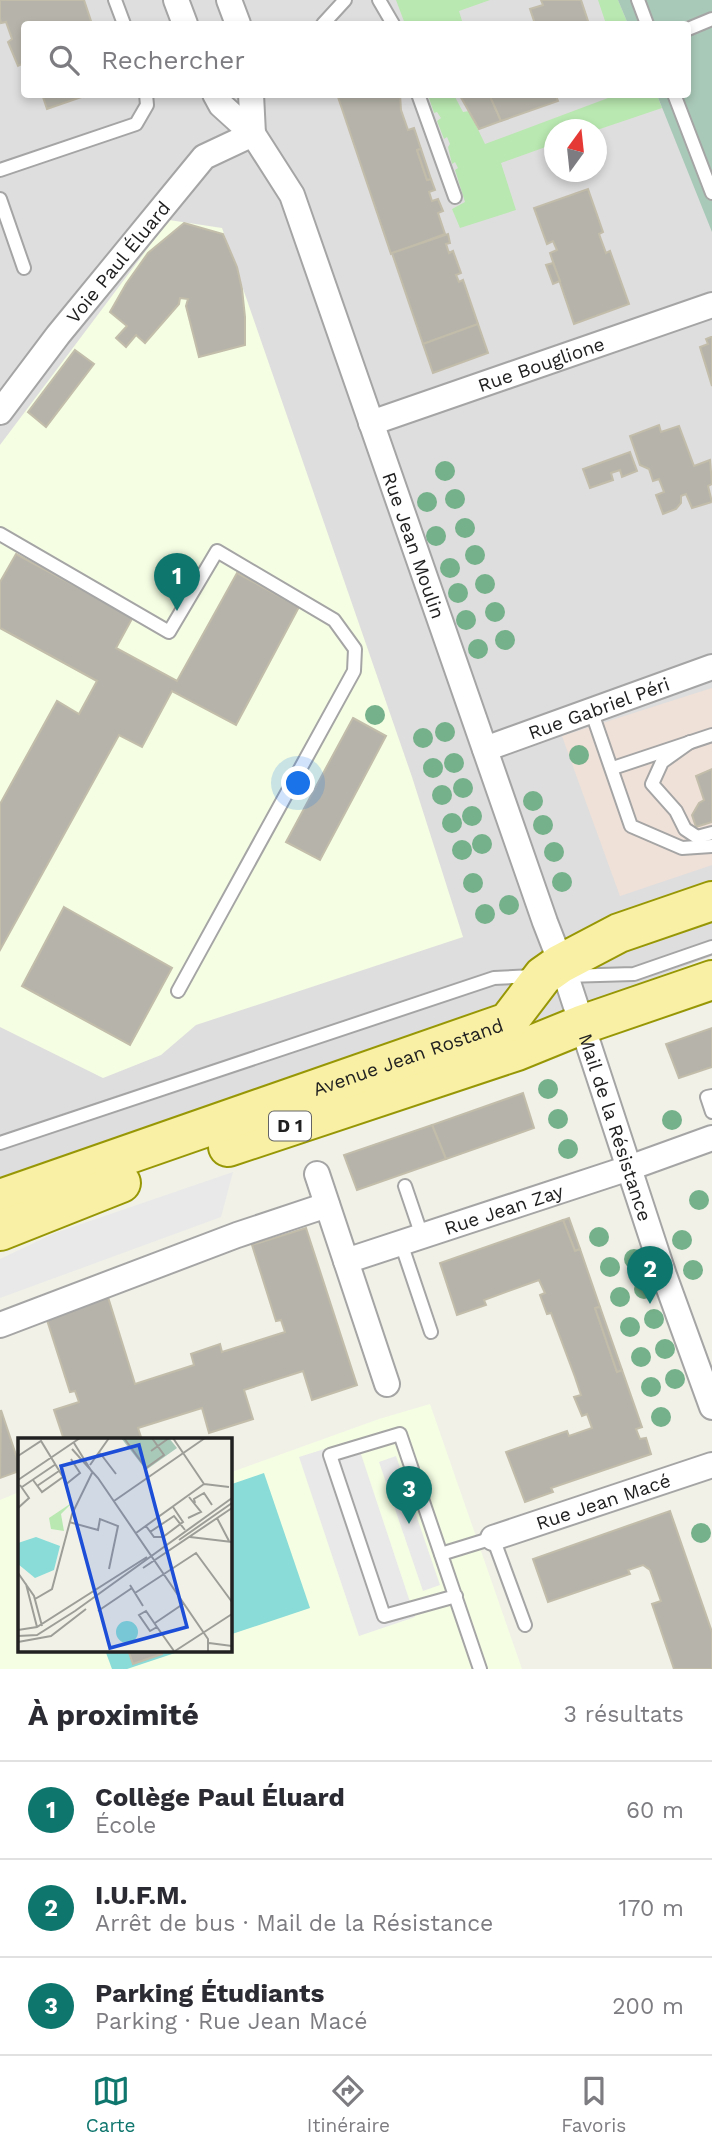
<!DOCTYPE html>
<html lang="fr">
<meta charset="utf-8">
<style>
:root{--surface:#fff;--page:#f2f2f3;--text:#2b2b33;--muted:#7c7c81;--line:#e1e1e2;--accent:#0f766e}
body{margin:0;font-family:"Work Sans",sans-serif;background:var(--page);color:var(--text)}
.compass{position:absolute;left:544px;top:119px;width:63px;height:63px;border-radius:50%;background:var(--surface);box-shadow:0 4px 10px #0003;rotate:15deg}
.you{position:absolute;left:299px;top:784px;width:24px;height:24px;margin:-18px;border:5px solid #fff;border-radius:50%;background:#1a73e8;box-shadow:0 0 0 10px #1a73e833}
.badge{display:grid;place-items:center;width:46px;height:46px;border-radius:50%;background:var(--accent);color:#fff;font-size:23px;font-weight:700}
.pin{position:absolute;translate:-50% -58px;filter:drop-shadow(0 2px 4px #0008)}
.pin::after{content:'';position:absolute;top:37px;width:24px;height:21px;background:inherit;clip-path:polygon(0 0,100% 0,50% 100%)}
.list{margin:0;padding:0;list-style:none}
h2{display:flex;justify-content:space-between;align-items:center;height:91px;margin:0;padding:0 28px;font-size:30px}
h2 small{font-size:23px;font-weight:400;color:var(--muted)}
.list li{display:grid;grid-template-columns:46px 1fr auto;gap:21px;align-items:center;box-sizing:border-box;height:98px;padding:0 28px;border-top:2px solid var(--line)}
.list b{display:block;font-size:26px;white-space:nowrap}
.list p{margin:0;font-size:23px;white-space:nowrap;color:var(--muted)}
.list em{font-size:23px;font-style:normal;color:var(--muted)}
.icon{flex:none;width:38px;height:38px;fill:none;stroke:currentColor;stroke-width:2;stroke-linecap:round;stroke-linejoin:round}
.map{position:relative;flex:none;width:712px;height:1669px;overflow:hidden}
.search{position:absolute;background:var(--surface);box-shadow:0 4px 10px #0003;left:21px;right:21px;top:21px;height:77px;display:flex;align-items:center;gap:18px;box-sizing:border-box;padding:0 24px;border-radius:7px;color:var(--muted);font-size:26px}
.sheet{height:385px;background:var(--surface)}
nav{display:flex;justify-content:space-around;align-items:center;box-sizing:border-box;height:98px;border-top:2px solid var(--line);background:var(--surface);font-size:19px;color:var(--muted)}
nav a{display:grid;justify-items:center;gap:4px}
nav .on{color:var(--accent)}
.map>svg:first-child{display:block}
</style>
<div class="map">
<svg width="712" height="1669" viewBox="0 0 712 1669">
<rect width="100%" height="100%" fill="#f1f1e8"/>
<path fill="#dfdede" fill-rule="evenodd" d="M0,0h712v956l-236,90 -476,170zM24,24h664v70h-664zM554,130h42v42h-42z"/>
<path fill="#f0e1d8" d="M712,688v177l-92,31 -58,-160z"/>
<g fill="#f5fee3">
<path d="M169,220l53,8 190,549 51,160 -267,88 -35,30 -58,23 -103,-51v-582z"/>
<path d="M430,1404l92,265h-522v-169l19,-8v158h210v-177l150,-54z"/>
</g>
<g fill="#b9e8b0">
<path d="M396,0h94l-31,11 4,13h-58z"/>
<path d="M598,0h20l10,24h-22z"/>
<path d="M428,95h26l9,17 6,-1 16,33 123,-46 -1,-3h50l5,13 -65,22h-43v14l-53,19 15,47 -56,18 -8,-19 13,-7 -10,-32 3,-2 -3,-6 -3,2 -4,-17 2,-3 -3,-7 -3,2 -7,-18 4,-3 -4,-6 -3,1z"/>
</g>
<path fill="#a9c9b8" d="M618,0h94v232l-55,-137 31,-1v-70h-60z"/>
<g fill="#89dcd7">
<path d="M264,1473l46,135 -81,27v-150z"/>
<path d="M105,1650h79l-57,19h-15z"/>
</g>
<g fill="#e9e9e9">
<path d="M233,1172l-12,45 -221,81v-39l55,-26z"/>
<path d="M356,1439l59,178 -56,19 -60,-179z"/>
<path d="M396,1456l44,129 -17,6 -44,-129z"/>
</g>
<g fill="#b6b4aa" stroke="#c2bcaa" stroke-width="2">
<path d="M0,0h84l8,24h-68v39l-6,3 -10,-24 4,-3 -6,-17 -5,1 -1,-4z"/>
<path d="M541,0h40l8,24h-54l-5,-15 13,-4z"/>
<path d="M42,94h48l-43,15z"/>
<path d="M337,94h63l1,16 7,20 6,-2 7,21 -4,1 10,30 4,-1 4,11 -6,2 3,9 6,-2 5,12 -5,2 7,21 -54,20z"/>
<path d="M459,94h30l12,27 -22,8z"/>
<path d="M489,94h66l3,7 -57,20z"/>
<path d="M421,149l10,30 -4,1 -10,-30z"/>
<path d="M588,189l15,43 -4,2 7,19 4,-2 19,53 -55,20 -24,-71 7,-3 -4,-9 -6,3 -13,-36z"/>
<path d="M184,223l39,11 14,33 5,22 3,28v28l-46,12 -13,-51 2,-7 -8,-1 -1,6 -34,39 -9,-8 -10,12 -10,-9 11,-12 -17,-14 16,-28 22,-31z"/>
<path d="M448,234l2,9 -4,1 3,9 4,-2 8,22 -5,2 3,7 4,-2 15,44 -55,20 -31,-91z"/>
<path d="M553,263l7,18 -7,3 -7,-19z"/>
<path d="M478,324l10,29 -55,20 -10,-29z"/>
<path d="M711,337h1v49l-12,-39 8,-3 -2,-5z"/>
<path d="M75,350l19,14 -48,63 -18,-15z"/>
<path d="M659,425l2,7 18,-6 15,40 16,-6 2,24 -4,2 4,16 -20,6 -6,-14 -5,2v7l-5,6 -13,5 -7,-19 8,-3 -5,-13 -6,2 -4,-12 -9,-4 -10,-29z"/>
<path d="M630,452l7,19 -15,6 -2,-7 -9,3 2,7 -23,8 -7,-19z"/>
<path d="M16,554l117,63 -17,31 61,33 60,-108 62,34 -63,118 -64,-34 -30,56 -23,-12 -119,215v-146l57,-103 22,13 18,-33 -97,-53v-46z"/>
<path d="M353,718l33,18 -66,124 -34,-18z"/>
<path d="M712,769v53l-16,5 -4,-12 7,-12 5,-3 -8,-24z"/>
<path d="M64,907l108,61 -42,77 -108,-59z"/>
<path d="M712,1028v39l-33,11 -13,-34z"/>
<path d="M523,1093l11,35 -88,31 -14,-34z"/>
<path d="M432,1125l14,34 -89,31 -13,-35z"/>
<path d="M569,1218l11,31 -5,2 -12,-31z"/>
<path d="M563,1220l12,31 5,-2 20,58 -5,1 22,64 5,-2 20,57 -6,2 4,10 6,-1 5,16 -100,34 2,4 -28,10 -19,-50 61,-21 2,5 23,-8 -5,-14 -5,2 -8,-19 7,-2 -6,-18 -24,-64 -4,1 -7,-19 5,-2 -6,-13 -55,20 2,5 -29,10 -17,-52z"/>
<path d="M306,1228l51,157 -45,15 -9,-29 -59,19 9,29 -44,14 -7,-25 -64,20 4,12h-78l-10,-30 25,-8 -4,-11 -5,1 -24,-75 62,-20 27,87 59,-19 -3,-11 29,-10 2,8 63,-20 -4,-12 -5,1 -24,-76z"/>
<path d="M600,1307l22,63 -5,2 -22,-64z"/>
<path d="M1,1410l18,54v7l-19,7z"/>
<path d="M670,1511l42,121v37h-38l-22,-65 9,-3 -11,-31 -7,-5 -15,5 2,4 -82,28 -15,-43z"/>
<path d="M128,1650h33l1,4 -29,10z"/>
</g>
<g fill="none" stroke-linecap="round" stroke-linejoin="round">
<defs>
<g id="service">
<path d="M115,0l9,24"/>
<path d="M379,0l14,24"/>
<path d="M638,0l9,24"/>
<path d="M323,24l22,-24"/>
<path d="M688,29l24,-10"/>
<path d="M418,94l37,103"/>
<path d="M674,94l38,99"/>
<path d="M0,170l136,-46 11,-19 -1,-11"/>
<path d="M0,199l24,69"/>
<path d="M0,534l169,98 48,-81 117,69 21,29 -1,22 -176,320"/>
<path d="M591,710l40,116 51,22 30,-2"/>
<path d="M690,742l-28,20 -10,22 24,27 9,18 12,8 15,-4"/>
<path d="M613,768l99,-33"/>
<path d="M565,976l69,-2 78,-27"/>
<path d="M712,1096l-5,1 5,15"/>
<path d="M0,1143l494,-165 39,-2"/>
<path d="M405,1186l17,50"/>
<path d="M401,1243l30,89"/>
<path d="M441,1554l52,-16 32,87"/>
<path d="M456,1596l-72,20 -54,-161 70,-21 80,235"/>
</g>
<g id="minor">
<path d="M176,0l9,24"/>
<path d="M229,0l9,24"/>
<path id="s1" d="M215,94l6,11 32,29 39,61 253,727 21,54 98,299 48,132"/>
<path d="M251,94l2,40"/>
<path id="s2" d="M0,412l58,-77 146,-178 49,-23"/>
<path id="s3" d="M371,423l341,-118"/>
<path id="s4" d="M485,749l227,-82"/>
<path d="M317,1174l70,210"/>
<path id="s5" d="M346,1261l283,-93 83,-30"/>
<path d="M0,1325l237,-90 90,-30"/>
<path id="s6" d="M493,1538l219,-73"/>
</g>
<g id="primary">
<path d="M228,1147l289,-96 64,-26 131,-45"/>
<path id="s7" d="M0,1199l508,-177 35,-46 17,-12 59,-31 93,-32"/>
<path d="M0,1231l121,-48"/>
</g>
</defs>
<use href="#service" stroke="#a5a5a5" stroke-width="16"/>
<use href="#minor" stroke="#a5a5a5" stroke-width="28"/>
<use href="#primary" stroke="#979706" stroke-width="42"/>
<use href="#service" stroke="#fff" stroke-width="12"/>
<use href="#minor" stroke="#fff" stroke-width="24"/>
<use href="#primary" stroke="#f9f0a5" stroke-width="38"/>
</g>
<g fill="#75b18a">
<circle cx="445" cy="471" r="10"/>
<circle cx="455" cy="499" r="10"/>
<circle cx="427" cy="502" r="10"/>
<circle cx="465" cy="528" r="10"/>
<circle cx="436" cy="536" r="10"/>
<circle cx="475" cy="555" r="10"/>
<circle cx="450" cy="568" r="10"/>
<circle cx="485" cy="584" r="10"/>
<circle cx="458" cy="593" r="10"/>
<circle cx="495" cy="612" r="10"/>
<circle cx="466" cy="620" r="10"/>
<circle cx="505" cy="640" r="10"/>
<circle cx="478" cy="649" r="10"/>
<circle cx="375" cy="715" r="10"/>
<circle cx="445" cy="732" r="10"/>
<circle cx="423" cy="738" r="10"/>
<circle cx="579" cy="755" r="10"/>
<circle cx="454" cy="763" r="10"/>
<circle cx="433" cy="768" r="10"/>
<circle cx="463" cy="788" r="10"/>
<circle cx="442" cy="795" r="10"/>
<circle cx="533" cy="801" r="10"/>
<circle cx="472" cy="816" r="10"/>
<circle cx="452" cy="823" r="10"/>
<circle cx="543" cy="825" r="10"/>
<circle cx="482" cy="844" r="10"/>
<circle cx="462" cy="850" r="10"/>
<circle cx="554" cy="852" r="10"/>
<circle cx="562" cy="882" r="10"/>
<circle cx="473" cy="883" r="10"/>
<circle cx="509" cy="905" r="10"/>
<circle cx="485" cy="914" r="10"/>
<circle cx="548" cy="1089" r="10"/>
<circle cx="558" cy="1119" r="10"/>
<circle cx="672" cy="1120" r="10"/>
<circle cx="568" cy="1149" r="10"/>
<circle cx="699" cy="1200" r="10"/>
<circle cx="599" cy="1237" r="10"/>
<circle cx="682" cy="1240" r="10"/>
<circle cx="634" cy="1259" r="10"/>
<circle cx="610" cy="1267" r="10"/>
<circle cx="693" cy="1270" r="10"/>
<circle cx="644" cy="1289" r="10"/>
<circle cx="620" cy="1297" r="10"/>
<circle cx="654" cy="1319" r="10"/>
<circle cx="630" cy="1327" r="10"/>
<circle cx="665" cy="1349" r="10"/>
<circle cx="641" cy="1357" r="10"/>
<circle cx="675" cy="1379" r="10"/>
<circle cx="651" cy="1387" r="10"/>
<circle cx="661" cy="1417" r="10"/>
<circle cx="701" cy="1533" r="10"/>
</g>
<g text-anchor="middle" stroke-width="6" stroke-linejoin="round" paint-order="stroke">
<rect fill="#fff" stroke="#646464" stroke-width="2" x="269" y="1111.5" width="42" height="29" rx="5"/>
<g font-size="18" font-weight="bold" fill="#212121">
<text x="290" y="1132">D 1</text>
</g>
<g font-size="19" fill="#212121" stroke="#fff">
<text dy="7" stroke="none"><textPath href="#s2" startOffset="191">Voie Paul Éluard</textPath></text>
<text dy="7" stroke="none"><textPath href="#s3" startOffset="180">Rue Bouglione</textPath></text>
<text dy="7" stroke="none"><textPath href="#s1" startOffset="499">Rue Jean Moulin</textPath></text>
<text dy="7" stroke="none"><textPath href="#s4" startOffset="121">Rue Gabriel Péri</textPath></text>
<text dy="7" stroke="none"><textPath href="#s7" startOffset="432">Avenue Jean Rostand</textPath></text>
<text dy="7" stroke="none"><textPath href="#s1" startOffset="1115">Mail de la Résistance</textPath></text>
<text dy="7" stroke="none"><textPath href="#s5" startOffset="166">Rue Jean Zay</textPath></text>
<text dy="7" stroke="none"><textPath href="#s6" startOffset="116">Rue Jean Macé</textPath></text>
</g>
</g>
<g transform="translate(18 1438)">
<rect width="214" height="214" fill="#f1f1e8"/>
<path d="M55,64l-12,12 3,17 -13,-2 -2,-11z" fill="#b9e8b0"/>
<path d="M103,0h48l8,10 -31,22z" fill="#a9c9b8"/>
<path d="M18,99l24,9 -6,24 -19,8 -17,-14v-21zM98 194a11 11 0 1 1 22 0a11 11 0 1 1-22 0Z" fill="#89dcd7"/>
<path fill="none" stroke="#9e9e98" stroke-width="2" d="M106,0l22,30 18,-13 -12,-17M155,0l31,46M56,5l18,29M54,11l26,29 110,161v12M133,13l18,-13M82,15l16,21M0,18l23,-15 22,36 -21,15 -9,-12M72,27l19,-27M214,35v23M0,42l62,-42M186,46l25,3M47,47l15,-12 -9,-14M19,48l22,-15M4,49l34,-23M96,63l91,-63M177,65l-1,-4 10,-6 8,12M0,70l11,-10 -9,-13M170,80l13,-6 -12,-15M199,80l12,23M51,84l29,8 2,-11 18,7 -9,43M128,88l8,11h9l20,-15 -10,-15M132,94l24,-16 11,14M118,95l68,-49M172,99l42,5M161,102l53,-37M125,130l89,-60M0,135l16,23 8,30M8,146l11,43M112,147l13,21M117,155l61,-40 36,49M17,161l17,-10 20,-75 20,-41M80,173l34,-23M137,185l28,-19M139,189l-7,4 -11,-16 7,-4 11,16 17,24M0,192l19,-3 110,-70M0,198l19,-1 38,-24 157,-113M0,204l33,-6 35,-27M191,205l23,3M157,213l57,-37"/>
<path fill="#1d4ed8" fill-opacity="0.15" stroke="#1d4ed8" stroke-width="3.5" d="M121,7l48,182 -77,21 -49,-182z"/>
<rect width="214" height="214" fill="none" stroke="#212121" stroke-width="3.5"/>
</g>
</svg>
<svg class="compass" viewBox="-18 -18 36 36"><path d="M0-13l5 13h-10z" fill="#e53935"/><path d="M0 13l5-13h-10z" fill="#7c7c81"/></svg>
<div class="you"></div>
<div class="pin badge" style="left:177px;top:611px">1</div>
<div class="pin badge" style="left:650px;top:1304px">2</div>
<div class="pin badge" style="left:409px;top:1524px">3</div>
<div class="search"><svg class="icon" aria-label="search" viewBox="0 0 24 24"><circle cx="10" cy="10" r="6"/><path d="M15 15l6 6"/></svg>Rechercher</div>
</div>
<section class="sheet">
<h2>À proximité<small>3 résultats</small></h2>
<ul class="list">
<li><span class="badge">1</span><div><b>Collège Paul Éluard</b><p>École</p></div><em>60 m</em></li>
<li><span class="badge">2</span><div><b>I.U.F.M.</b><p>Arrêt de bus · Mail de la Résistance</p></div><em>170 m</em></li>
<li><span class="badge">3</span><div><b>Parking Étudiants</b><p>Parking · Rue Jean Macé</p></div><em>200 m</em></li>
</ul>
</section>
<nav>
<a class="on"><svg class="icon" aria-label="map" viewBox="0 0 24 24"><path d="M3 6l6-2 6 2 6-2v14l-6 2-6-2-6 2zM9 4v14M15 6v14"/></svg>Carte</a>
<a><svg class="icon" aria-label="directions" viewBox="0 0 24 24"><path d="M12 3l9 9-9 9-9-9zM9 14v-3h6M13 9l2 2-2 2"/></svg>Itinéraire</a>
<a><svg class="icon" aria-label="saved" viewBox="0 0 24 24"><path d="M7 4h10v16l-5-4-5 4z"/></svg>Favoris</a>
</nav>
